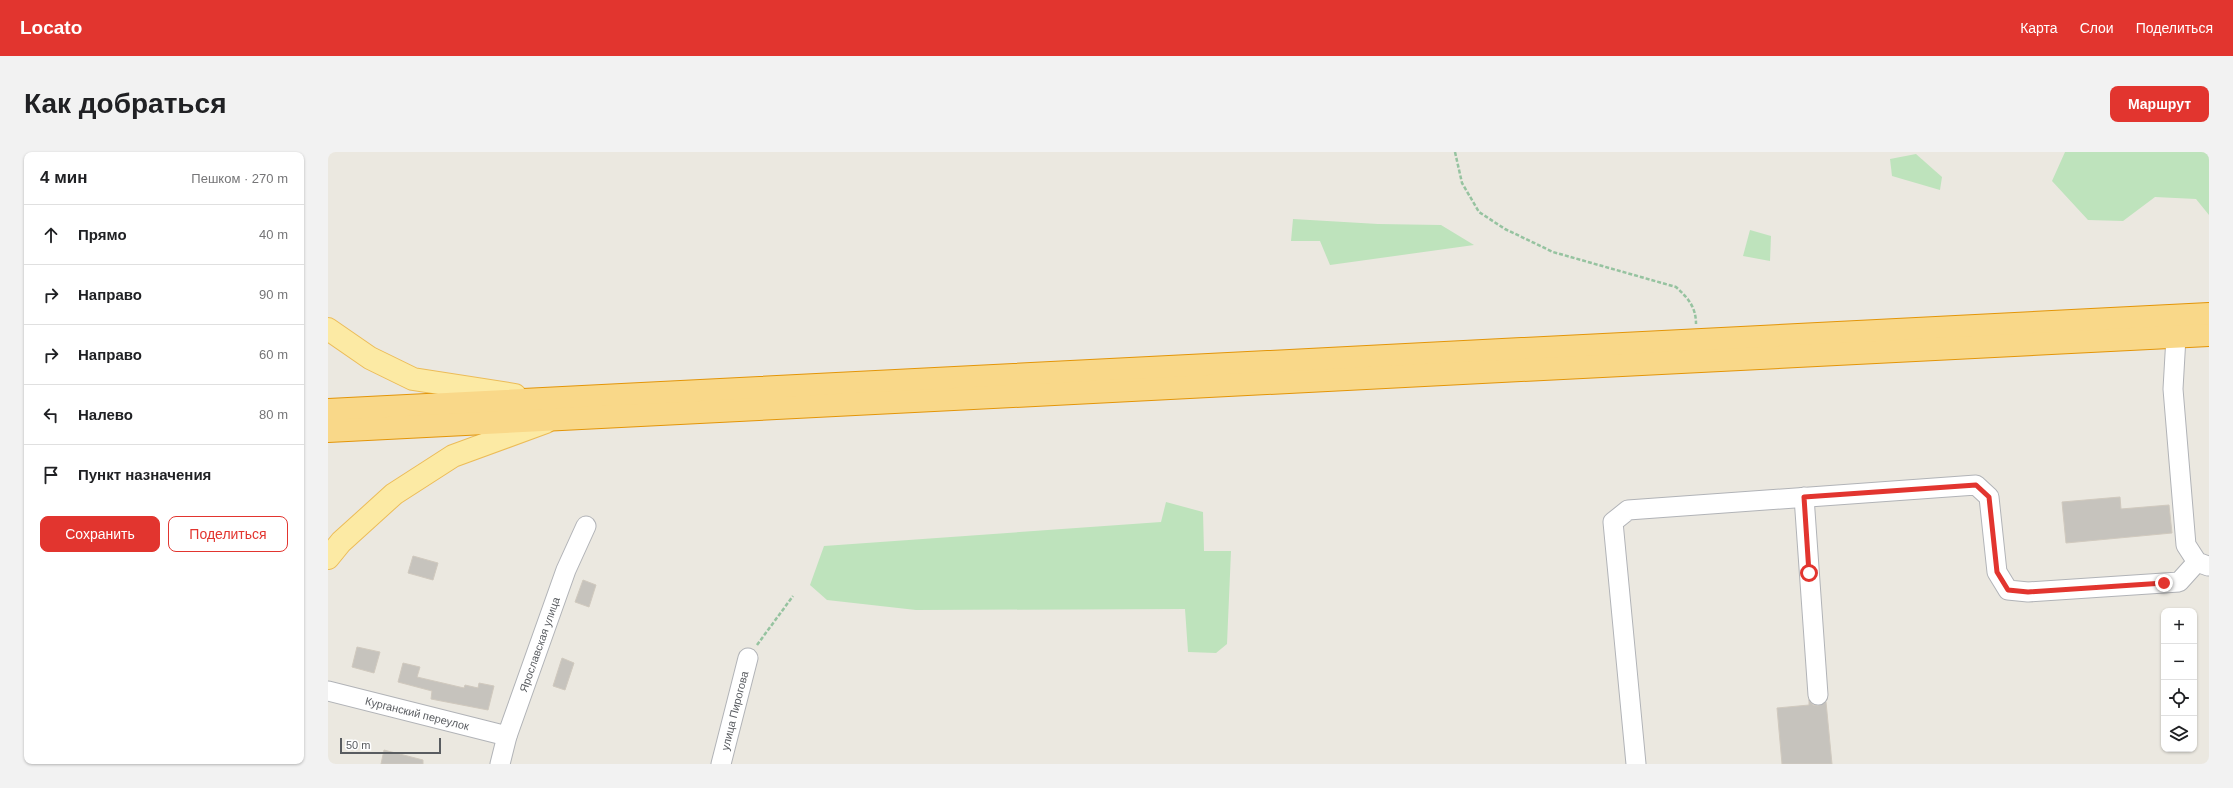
<!DOCTYPE html>
<html lang="ru">
<meta charset="utf-8">
<style>
:root{--surface:#fff;--page:#f2f2f2;--text:#202124;--muted:#757577;--line:#e0e0e0;--accent:#e2352f}
body{margin:0;font-family:Helvetica,sans-serif;background:var(--page);color:var(--text)}
.controls{position:absolute;right:12px;bottom:12px;display:grid;overflow:hidden;border-radius:8px;box-shadow:0 1px 3px #0004}
.controls button{width:36px;height:36px;display:grid;place-items:center;padding:0;border:0;border-bottom:1px solid var(--line);background:var(--surface);color:var(--text);font:20px sans-serif}
.scale{position:absolute;left:12px;bottom:10px;width:101px;box-sizing:border-box;padding-left:4px;border:2px solid #595c60;border-top:0;font-size:11px;line-height:14px;white-space:nowrap;color:#595c60;-webkit-text-stroke:3px #fff;paint-order:stroke}
.stop{position:absolute;width:12px;height:12px;margin:-9px;border:3px solid #e2352f;border-radius:50%;background:#fff}
.stop.end{background:#e2352f;border-color:#fff;box-shadow:0 1px 4px #0008}
.list{margin:0;padding:0;list-style:none}
h2{display:flex;justify-content:space-between;align-items:center;height:52px;margin:0;padding:0 16px;font-size:17px}
h2 small{font-size:13px;font-weight:400;color:var(--muted)}
.list li{display:grid;grid-template-columns:26px 1fr auto;gap:12px;align-items:center;box-sizing:border-box;height:60px;padding:0 16px;border-top:1px solid var(--line)}
.list b{display:block;font-size:15px;white-space:nowrap}
.list em{font-size:13px;font-style:normal;color:var(--muted)}
.actions{display:flex;gap:8px;padding:12px 16px}
.actions a{flex:1;padding:9px 0;border:1px solid var(--accent);border-radius:8px;text-align:center;font-size:14px;color:var(--accent)}
.actions .main{background:var(--accent);color:#fff}
.icon{flex:none;width:22px;height:22px;fill:none;stroke:currentColor;stroke-width:2;stroke-linecap:round;stroke-linejoin:round}
.map{position:relative;flex:none;width:1881px;height:612px;overflow:hidden;border-radius:8px}
header{display:flex;align-items:center;gap:24px;box-sizing:border-box;height:56px;padding:0 20px;background:var(--accent);color:#fff}
header strong{font-size:19px}
nav{display:flex;gap:22px;margin-inline-start:auto;font-size:14px}
.intro{display:flex;align-items:center;justify-content:space-between;box-sizing:border-box;height:96px;padding:0 24px}
h1{margin:0;font-size:28px}
.button{padding:10px 18px;border-radius:8px;background:var(--accent);color:#fff;font-size:14px;font-weight:700}
main{display:flex;gap:24px;padding:0 24px}
aside{flex:1;background:var(--surface);border-radius:8px;box-shadow:0 1px 3px #0004}
.map>svg:first-child{display:block}
</style>
<header>
<strong>Locato</strong>
<nav><a>Карта</a><a>Слои</a><a>Поделиться</a></nav>
</header>
<div class="intro"><h1>Как добраться</h1><a class="button">Маршрут</a></div>
<main>
<aside>
<h2>4 мин<small>Пешком · 270 m</small></h2>
<ul class="list">
<li><svg class="icon" aria-label="ahead" viewBox="0 0 24 24"><path d="M12 20V5M6 11l6-6 6 6"/></svg><div><b>Прямо</b></div><em>40 m</em></li>
<li><svg class="icon" aria-label="right" viewBox="0 0 24 24"><path d="M7 20v-9h11M14 6l5 5-5 5"/></svg><div><b>Направо</b></div><em>90 m</em></li>
<li><svg class="icon" aria-label="right" viewBox="0 0 24 24"><path d="M7 20v-9h11M14 6l5 5-5 5"/></svg><div><b>Направо</b></div><em>60 m</em></li>
<li><svg class="icon" aria-label="left" viewBox="0 0 24 24"><path d="M17 20v-9H6M10 6l-5 5 5 5"/></svg><div><b>Налево</b></div><em>80 m</em></li>
<li><svg class="icon" aria-label="arrive" viewBox="0 0 24 24"><path d="M6 21V4h12l-3 4 3 4H6"/></svg><div><b>Пункт назначения</b></div></li>
</ul>
<div class="actions"><a class="main">Сохранить</a><a>Поделиться</a></div>
</aside>
<div class="map">
<svg width="1881" height="612" viewBox="0 0 1881 612">
<rect width="100%" height="100%" fill="#ebe8e0"/>
<g fill="#bee3bc">
<path d="M1737,0h144v63l-13,-16 -41,-2 -32,24 -35,-1 -36,-39z"/>
<path d="M1588,2l26,23 -2,13 -48,-14 -2,-17z"/>
<path d="M965,67l85,5 63,1 33,20 -144,20 -10,-24h-29z"/>
<path d="M1422,78l21,6 -1,25 -27,-5z"/>
<path d="M838,350l37,10 1,39h27l-4,93 -11,9 -28,-1 -3,-43 -269,1 -89,-10 -17,-15 14,-39 337,-24z"/>
</g>
<g fill="#c6c3bd" stroke="#d0c9be">
<path d="M1792,345l1,12 48,-4 3,28 -106,10 -4,-41z"/>
<path d="M85,404l25,7 -5,17 -25,-7z"/>
<path d="M255,428l13,5 -7,22 -14,-5z"/>
<path d="M29,495l23,5 -6,21 -22,-6z"/>
<path d="M234,506l12,5 -9,27 -12,-4z"/>
<path d="M75,511l17,4 -3,10 47,11 1,-3 13,3 1,-5 15,3 -6,24 -57,-11 1,-8 -34,-9z"/>
<path d="M1481,548l4,5 5,1 8,-4 6,62h-50l-5,-56 32,-3z"/>
<path d="M56,598l39,10v4h-42z"/>
</g>
<g fill="none" stroke-linecap="round" stroke-linejoin="round">
<defs>
<g id="minor">
<path d="M1848,185l-3,52 13,156 11,17 11,4"/>
<path d="M1476,345l14,198"/>
<path id="s1" d="M0,539l179,45"/>
<path id="s2" d="M172,612l7,-28 59,-166 20,-44"/>
<path id="s3" d="M393,612l27,-106"/>
<path d="M1308,612l-23,-242 15,-12 348,-25 13,12 8,75 11,18 20,2 151,-10 18,-20"/>
</g>
<g id="major">
<path d="M0,177l42,29 43,21 102,16"/>
<path d="M0,406l13,-16 53,-48 59,-38 93,-34"/>
</g>
<g id="highway">
<path d="M0,258l1881,-96"/>
<path d="M0,279l1881,-96"/>
</g>
</defs>
<use href="#minor" stroke="#b1b3b7" stroke-width="21"/>
<use href="#major" stroke="#ecbc58" stroke-width="24"/>
<use href="#highway" stroke="#e39508" stroke-width="24"/>
<g stroke="#96c3a0" stroke-width="2.5" stroke-dasharray="4 2" stroke-linecap="butt">
<path d="M1127,0l7,31 17,29 26,17 48,23 123,35c12,11 20,20 20,37"/>
<path d="M429,493l36,-49"/>
</g>
<use href="#minor" stroke="#fff" stroke-width="19"/>
<use href="#major" stroke="#fceaa4" stroke-width="22"/>
<use href="#highway" stroke="#f9d889" stroke-width="22"/>
</g>
<g fill="none" stroke-linecap="round" stroke-linejoin="round">
<path stroke="#e2352f" stroke-width="5" d="M1481,421l-5,-76 172,-12 13,12 8,75 11,18 20,2 136,-9"/>
</g>
<g text-anchor="middle" stroke-width="3" stroke-linejoin="round" paint-order="stroke">
<g font-size="11" fill="#595c60" stroke="#fff">
<text dy="4" stroke="none"><textPath href="#s2" startOffset="126">Ярославская улица</textPath></text>
<text dy="4" stroke="none"><textPath href="#s3" startOffset="55">улица Пирогова</textPath></text>
<text dy="4" stroke="none"><textPath href="#s1" startOffset="92">Курганский переулок</textPath></text>
</g>
</g>
</svg>
<div class="controls">
<button>+</button>
<button>−</button>
<button><svg class="icon" aria-label="locate" viewBox="0 0 24 24"><circle cx="12" cy="12" r="6"/><path d="M12 2v4M12 18v4M2 12h4M18 12h4"/></svg></button>
<button><svg class="icon" aria-label="layers" viewBox="0 0 24 24"><path d="M12 4l9 5-9 5-9-5zM3 14l9 5 9-5"/></svg></button>
</div>
<div class="scale">50 m</div>
<div class="stop" style="left:1481px;top:421px"></div>
<div class="stop end" style="left:1836px;top:431px"></div>
</div>
</main>
